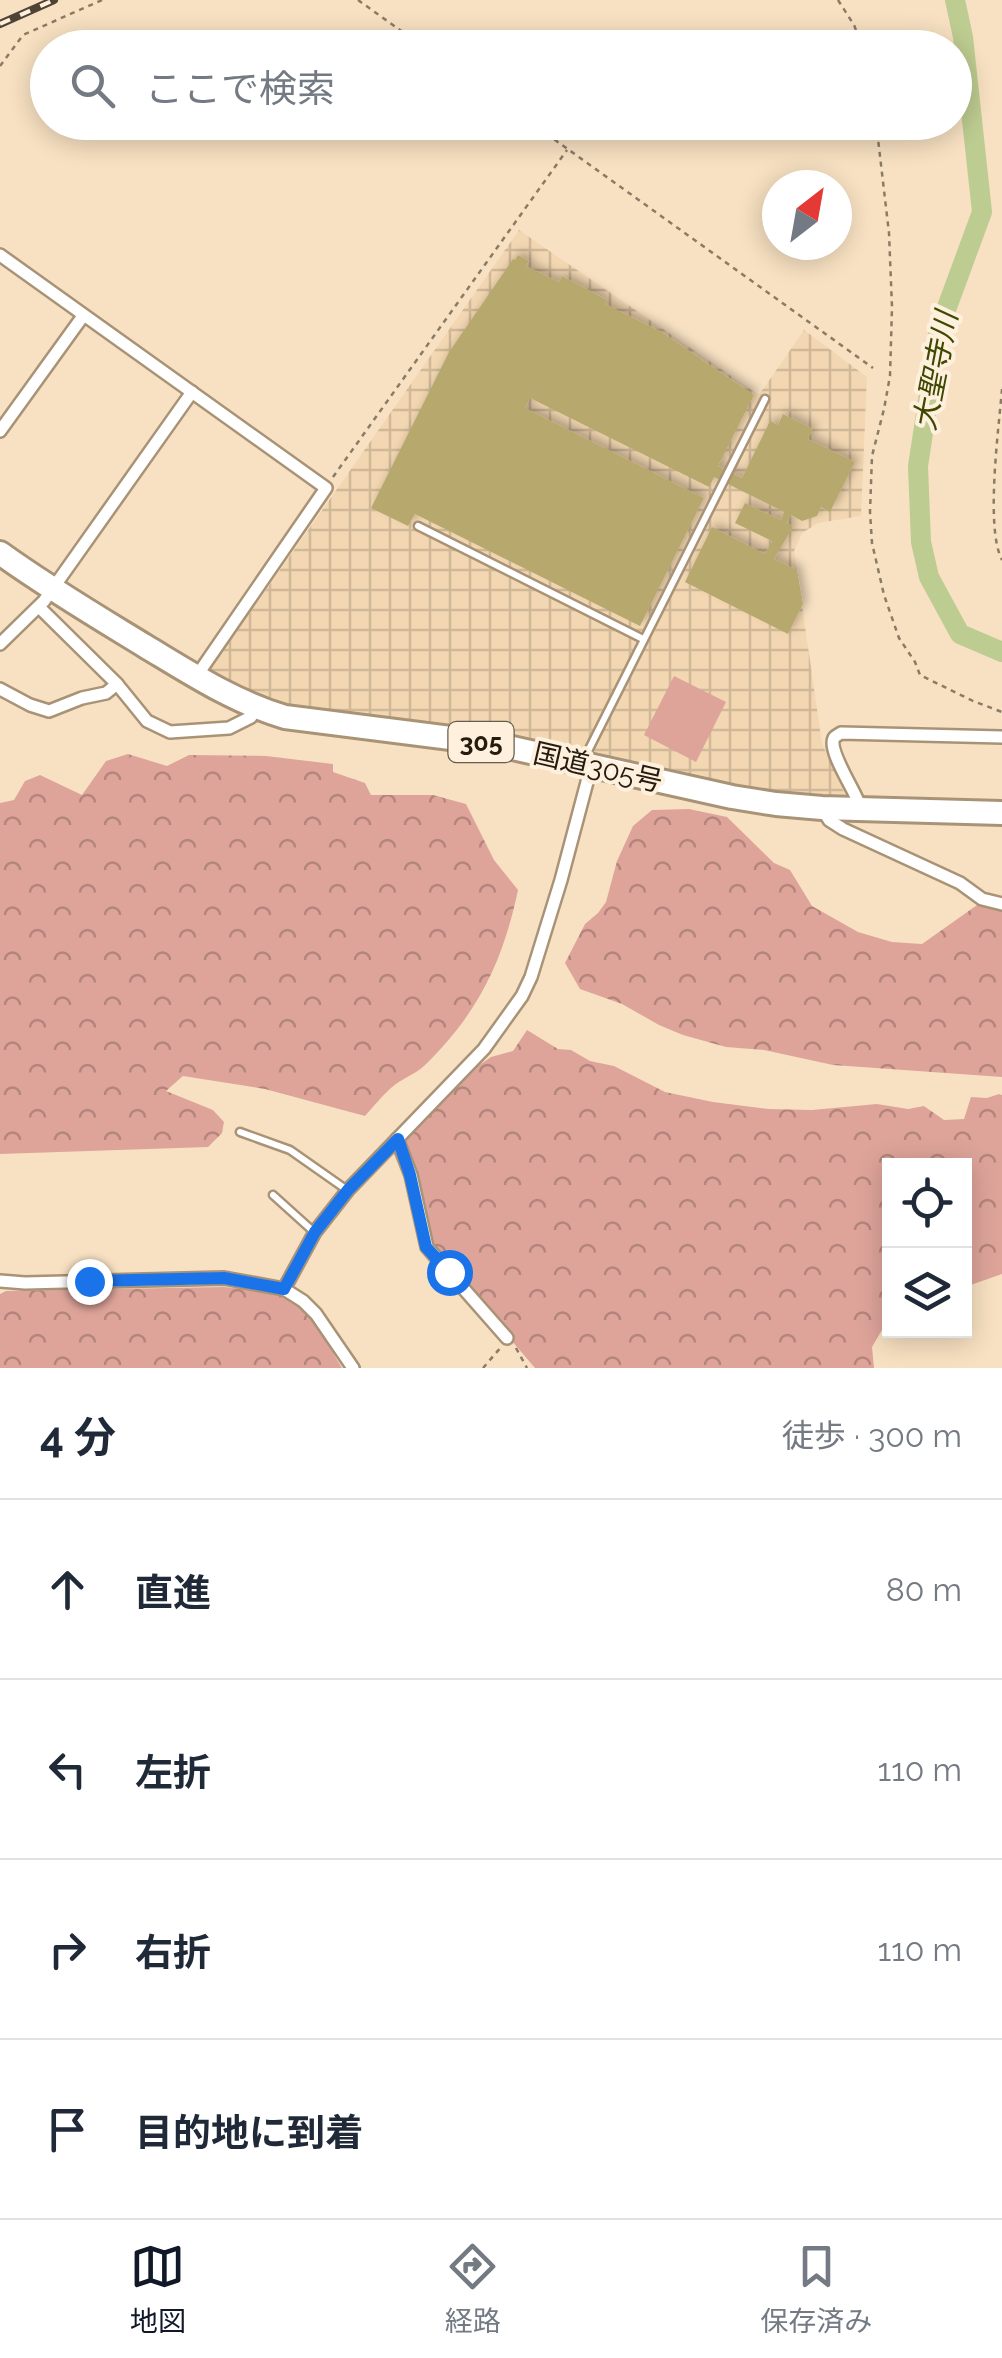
<!DOCTYPE html>
<html lang="ja">
<meta charset="utf-8">
<style>
:root{--surface:#fff;--page:#f2f2f3;--text:#1f2937;--muted:#747a83;--line:#e0e1e3;--accent:#111827}
body{margin:0;font-family:Raleway,"Noto Sans JP",sans-serif;background:var(--page);color:var(--text)}
.controls{position:absolute;right:30px;bottom:30px;display:grid;overflow:hidden;border-radius:0px;box-shadow:0 5px 25px #0003}
.controls button{width:90px;height:90px;display:grid;place-items:center;padding:0;border:0;border-bottom:2px solid var(--line);background:var(--surface);color:var(--text);font:50px sans-serif}
.compass{position:absolute;left:762px;top:170px;width:90px;height:90px;border-radius:50%;background:var(--surface);box-shadow:0 5px 25px #0003;rotate:31deg}
.stop{position:absolute;width:30px;height:30px;margin:-22px;border:8px solid #1a73e8;border-radius:50%;background:#fff}
.stop.end{background:#1a73e8;border-color:#fff;box-shadow:0 2px 10px #0008}
.list{margin:0;padding:0;list-style:none}
h2{display:flex;justify-content:space-between;align-items:center;height:130px;margin:0;padding:0 40px;font-size:42px}
h2 small{font-size:32px;font-weight:400;color:var(--muted)}
.list li{display:grid;grid-template-columns:65px 1fr auto;gap:30px;align-items:center;box-sizing:border-box;height:180px;padding:0 40px;border-top:2px solid var(--line)}
.list b{display:block;font-size:38px;white-space:nowrap}
.list em{font-size:32px;font-style:normal;color:var(--muted)}
.icon{flex:none;width:55px;height:55px;fill:none;stroke:currentColor;stroke-width:2;stroke-linecap:round;stroke-linejoin:round}
.map{position:relative;flex:none;width:1002px;height:1368px;overflow:hidden}
.search{position:absolute;background:var(--surface);box-shadow:0 5px 25px #0003;left:30px;right:30px;top:30px;height:110px;display:flex;align-items:center;gap:25px;box-sizing:border-box;padding:0 35px;border-radius:55px;color:var(--muted);font-size:38px}
.sheet{height:850px;background:var(--surface)}
nav{display:flex;justify-content:space-around;align-items:center;box-sizing:border-box;height:140px;border-top:2px solid var(--line);background:var(--surface);font-size:28px;color:var(--muted)}
nav a{display:grid;justify-items:center;gap:5px}
nav .on{color:var(--accent)}
.map>svg:first-child{display:block}
</style>
<div class="map">
<svg width="1002" height="1368" viewBox="0 0 1002 1368">
<defs>
<pattern id="industrial-grid" width="8" height="8" patternUnits="userSpaceOnUse" patternTransform="scale(2.5)"><rect width="8" height="8" fill="#f3d7b2"/><path d="M0 4h8M4 0v8" fill="none" stroke="#d0b898"/></pattern>
<pattern id="forest-crowns" width="20" height="18" patternUnits="userSpaceOnUse" patternTransform="scale(2.5)"><rect width="20" height="18" fill="#dea49a"/><path d="M2 6a3 3 0 1 1 6 0M12 15a3 3 0 1 1 6 0" fill="none" stroke="#b4857c"/></pattern>
<filter id="shadow"><feDropShadow dx="4.5" dy="-4.5" stdDeviation="5" flood-color="#0004"/></filter>
</defs>
<rect width="100%" height="100%" fill="#f8e1c2"/>
<path fill="url(#industrial-grid)" d="M519,230l240,165 45,-65 63,47 -6,139 -43,7 -16,10 -8,18 28,192 25,56 -115,-9 -428,-78 -51,-13 -46,-25z"/>
<g fill="url(#forest-crowns)">
<path d="M128,754l39,12 22,-11 77,1 67,8v8l32,11 6,12h62l33,9 28,56 24,30c-15,72 -41,125 -94,176 -10,9 -23,13 -33,22 -9,8 -18,19 -26,28l-100,-27 -82,-13 -17,15 47,19 11,12 -2,11 -14,14 -208,7v-351l14,-3 11,-19 15,-6 42,20 24,-34z"/>
<path d="M689,809l38,8 47,46 16,7 22,36 46,26 34,10 30,2 58,-41 22,7v167l-169,-12 -69,-15 -38,-3 -43,-12 -24,-10 -37,-21 -42,-15 -15,-26 20,-39 13,-11 8,-11 11,-41 16,-35 19,-16z"/>
<path d="M527,1030l31,19 13,1 19,11 24,5 51,26 48,10 56,7 43,1 65,-6 31,5 16,-3 20,14 20,-1 7,-22 16,1 12,-4 3,1v179l-37,13 -1,-121h-74l-1,152 -17,29 2,21h-339l-103,-120 -31,-109 29,-25 39,-42 22,-15 22,-6z"/>
<path d="M224,1287c16,2 33,2 49,5 33,8 52,48 69,76h-342v-74l6,-3z"/>
</g>
<path fill="#dea49a" d="M674,676l52,26 -30,60 -52,-27z"/>
<g fill="none" stroke-linecap="round" stroke-linejoin="round">
<path stroke="#bdcc90" stroke-width="20" d="M955,0l8,37 19,175 -43,117 -21,137 3,76 8,35 31,57 42,18"/>
</g>
<path fill="#b7a96d" filter="url(#shadow)" d="M518,255l11,6 -3,5 33,16 3,-6 45,24 -2,4 55,27 94,64 -36,71 24,12 28,-57 8,4 5,-11 30,15 -5,10 47,23 -25,50 -9,-5 -4,9 -15,5 -11,-6 -4,8 6,4 -19,32 23,11 6,34 -15,30 -103,-52 27,-55 53,27 7,-13 -37,-18 10,-20 36,17 3,-8 -70,-35 -5,10 -179,-89 -5,10 179,90 -64,128 -225,-112 -7,12 -37,-18 78,-156 64,-93 2,1z"/>
<g fill="none" stroke-linecap="round" stroke-linejoin="round">
<defs>
<g id="lane">
<path d="M418,526l225,113"/>
<path d="M584,759l181,-360"/>
<path d="M240,1132l50,18 57,40"/>
<path d="M273,1195l41,37"/>
</g>
<g id="street">
<path d="M0,255l326,233 -130,189"/>
<path d="M0,431l83,-115"/>
<path d="M39,607l78,77 30,37 23,11 59,-4 22,-11 4,-9"/>
<path d="M0,644l44,-43 148,-209"/>
<path d="M0,689l30,16 19,6 33,-13 24,-5 11,-9"/>
<path d="M822,808l7,12 14,9 117,54 22,16 20,5"/>
<path d="M861,809c-4,-16 -34,-58 -27,-71 1,-2 4,-3 7,-5l161,4"/>
<path d="M397,1139l14,36 16,72 80,91"/>
<path d="M0,1281l25,2 199,-5 60,11 19,12 13,13 37,54"/>
<path d="M284,1289l31,-57 33,-42 136,-141 38,-53 9,-19 30,-97 30,-113"/>
</g>
<path id="highway" d="M0,553c47,34 96,63 145,93 45,27 89,56 140,71l205,26 242,54 44,7 46,4 180,5"/>
</defs>
<use href="#lane" stroke="#a99376" stroke-width="11"/>
<use href="#street" stroke="#a99376" stroke-width="16"/>
<use href="#highway" stroke="#a99376" stroke-width="28"/>
<g stroke="#8a7b67" stroke-width="2.5" stroke-dasharray="5 5" stroke-linecap="butt">
<path d="M358,0l67,48"/>
<path d="M838,0l16,25 9,23"/>
<path d="M0,66l23,-31 79,-35"/>
<path d="M530,122l343,246"/>
<path d="M876,122l13,111 3,74 -2,69 -6,33 -12,47 -2,56 2,31 12,52 15,43 16,24 5,13 53,26 29,11"/>
<path d="M1002,389c-3,38 -17,139 0,171"/>
<path d="M333,477l234,-327"/>
<path d="M516,1348l11,20"/>
<path d="M483,1368l19,-22"/>
</g>
<use href="#lane" stroke="#fff" stroke-width="6"/>
<use href="#street" stroke="#fff" stroke-width="11"/>
<use href="#highway" stroke="#fff" stroke-width="22"/>
<defs>
<path id="rail" d="M0,24l54,-24"/>
</defs>
<use href="#rail" stroke="#4e4334" stroke-width="8"/>
<use href="#rail" stroke="#fef0dd" stroke-width="4" stroke-dasharray="11" stroke-linecap="butt"/>
</g>
<g fill="none" stroke-linecap="round" stroke-linejoin="round">
<path stroke="#1a73e8" stroke-width="12" d="M89,1281l135,-3 60,11 31,-57 33,-42 50,-51 12,36 16,72 23,25"/>
</g>
<g text-anchor="middle" stroke-width="8" stroke-linejoin="round" paint-order="stroke">
<rect fill="#fef0dd" stroke="#655c4e" stroke-width="2.5" x="448.5" y="722" width="65" height="40" rx="8"/>
<g font-size="25" font-weight="bold" fill="#241c11">
<text x="481" y="751">305</text>
</g>
<g font-size="28" fill="#241c11" stroke="#fef0dd">
<text transform="translate(598 767) rotate(13)" y="10">国道305号</text>
</g>
<g font-size="30" font-style="italic" fill="#3d4801" stroke="#fef0dd">
<text transform="translate(936 371) rotate(-79)" y="10">大聖寺川</text>
</g>
</g>
</svg>
<div class="controls">
<button><svg class="icon" aria-label="locate" viewBox="0 0 24 24"><circle cx="12" cy="12" r="6"/><path d="M12 2v4M12 18v4M2 12h4M18 12h4"/></svg></button>
<button><svg class="icon" aria-label="layers" viewBox="0 0 24 24"><path d="M12 4l9 5-9 5-9-5zM3 14l9 5 9-5"/></svg></button>
</div>
<svg class="compass" viewBox="-18 -18 36 36"><path d="M0-13l5 13h-10z" fill="#e53935"/><path d="M0 13l5-13h-10z" fill="#747a83"/></svg>
<div class="stop" style="left:449px;top:1272px"></div>
<div class="stop end" style="left:89px;top:1281px"></div>
<div class="search"><svg class="icon" aria-label="search" viewBox="0 0 24 24"><circle cx="10" cy="10" r="6"/><path d="M15 15l6 6"/></svg>ここで検索</div>
</div>
<section class="sheet">
<h2>4 分<small>徒歩 · 300 m</small></h2>
<ul class="list">
<li><svg class="icon" aria-label="ahead" viewBox="0 0 24 24"><path d="M12 20V5M6 11l6-6 6 6"/></svg><div><b>直進</b></div><em>80 m</em></li>
<li><svg class="icon" aria-label="left" viewBox="0 0 24 24"><path d="M17 20v-9H6M10 6l-5 5 5 5"/></svg><div><b>左折</b></div><em>110 m</em></li>
<li><svg class="icon" aria-label="right" viewBox="0 0 24 24"><path d="M7 20v-9h11M14 6l5 5-5 5"/></svg><div><b>右折</b></div><em>110 m</em></li>
<li><svg class="icon" aria-label="arrive" viewBox="0 0 24 24"><path d="M6 21V4h12l-3 4 3 4H6"/></svg><div><b>目的地に到着</b></div></li>
</ul>
</section>
<nav>
<a class="on"><svg class="icon" aria-label="map" viewBox="0 0 24 24"><path d="M3 6l6-2 6 2 6-2v14l-6 2-6-2-6 2zM9 4v14M15 6v14"/></svg>地図</a>
<a><svg class="icon" aria-label="directions" viewBox="0 0 24 24"><path d="M12 3l9 9-9 9-9-9zM9 14v-3h6M13 9l2 2-2 2"/></svg>経路</a>
<a><svg class="icon" aria-label="saved" viewBox="0 0 24 24"><path d="M7 4h10v16l-5-4-5 4z"/></svg>保存済み</a>
</nav>
